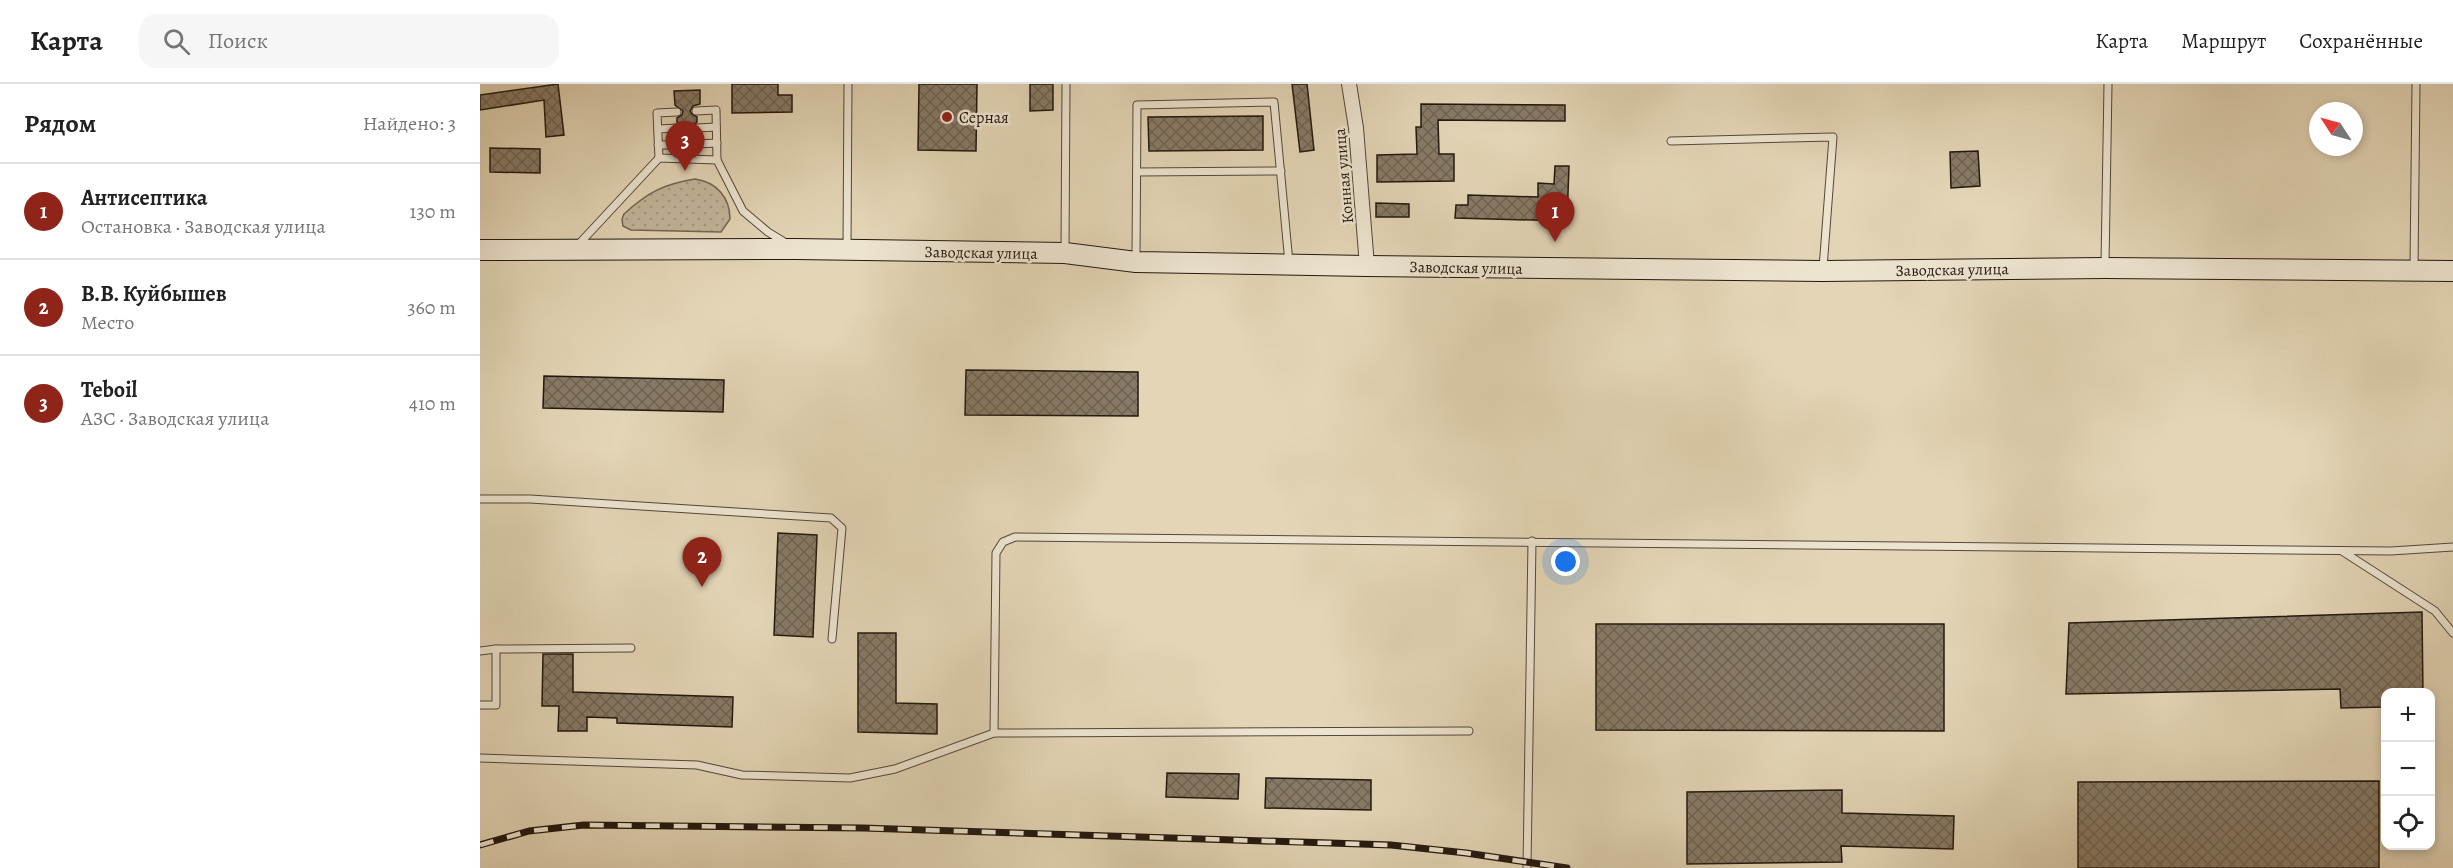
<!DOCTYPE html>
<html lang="ru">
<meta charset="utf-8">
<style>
:root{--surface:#fff;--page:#f6f6f6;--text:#222;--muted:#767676;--line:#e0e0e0;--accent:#8f2418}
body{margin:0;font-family:Alegreya,serif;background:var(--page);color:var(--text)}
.controls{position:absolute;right:18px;bottom:18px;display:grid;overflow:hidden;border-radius:12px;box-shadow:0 3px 9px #0003}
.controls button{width:54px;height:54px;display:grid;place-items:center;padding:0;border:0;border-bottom:2px solid var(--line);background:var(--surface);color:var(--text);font:30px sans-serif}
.compass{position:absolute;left:1829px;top:18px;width:54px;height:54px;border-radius:50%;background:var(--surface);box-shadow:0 3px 9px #0003;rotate:306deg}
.you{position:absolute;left:1086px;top:478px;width:21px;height:21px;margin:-15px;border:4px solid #fff;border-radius:50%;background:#1a73e8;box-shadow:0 0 0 9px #1a73e833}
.badge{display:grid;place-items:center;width:39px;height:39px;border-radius:50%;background:var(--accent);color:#fff;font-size:20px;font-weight:700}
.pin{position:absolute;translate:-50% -50px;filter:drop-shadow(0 2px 3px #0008)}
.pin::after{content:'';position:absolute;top:32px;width:21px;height:18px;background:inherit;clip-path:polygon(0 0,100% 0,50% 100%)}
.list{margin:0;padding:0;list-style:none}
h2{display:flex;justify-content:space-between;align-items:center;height:78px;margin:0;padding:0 24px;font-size:26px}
h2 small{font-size:20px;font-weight:400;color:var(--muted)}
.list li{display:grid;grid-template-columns:39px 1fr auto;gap:18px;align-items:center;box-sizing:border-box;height:96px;padding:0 24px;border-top:2px solid var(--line)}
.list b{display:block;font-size:22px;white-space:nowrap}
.list p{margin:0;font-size:20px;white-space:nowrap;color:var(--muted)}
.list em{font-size:20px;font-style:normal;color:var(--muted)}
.icon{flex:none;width:33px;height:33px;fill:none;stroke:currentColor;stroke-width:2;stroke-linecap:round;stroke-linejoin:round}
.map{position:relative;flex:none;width:1973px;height:784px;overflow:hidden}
header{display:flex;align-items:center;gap:36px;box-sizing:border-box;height:84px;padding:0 30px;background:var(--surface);border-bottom:2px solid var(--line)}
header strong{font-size:28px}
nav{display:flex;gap:33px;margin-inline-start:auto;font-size:21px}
.search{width:420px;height:54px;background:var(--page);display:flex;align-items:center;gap:15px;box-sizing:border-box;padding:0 21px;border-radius:18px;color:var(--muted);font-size:22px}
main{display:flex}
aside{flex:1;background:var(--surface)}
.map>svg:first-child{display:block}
</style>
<header>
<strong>Карта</strong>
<div class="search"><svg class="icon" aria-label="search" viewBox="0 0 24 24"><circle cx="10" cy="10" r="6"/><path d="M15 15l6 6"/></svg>Поиск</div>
<nav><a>Карта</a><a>Маршрут</a><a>Сохранённые</a></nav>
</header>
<main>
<aside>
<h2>Рядом<small>Найдено: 3</small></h2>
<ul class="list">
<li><span class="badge">1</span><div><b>Антисептика</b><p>Остановка · Заводская улица</p></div><em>130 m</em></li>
<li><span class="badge">2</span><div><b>В.В. Куйбышев</b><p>Место</p></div><em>360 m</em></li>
<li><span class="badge">3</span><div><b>Teboil</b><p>АЗС · Заводская улица</p></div><em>410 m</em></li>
</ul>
</aside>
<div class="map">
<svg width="1973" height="784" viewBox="0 0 1973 784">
<defs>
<pattern id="grass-dots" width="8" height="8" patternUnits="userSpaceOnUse" patternTransform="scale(1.5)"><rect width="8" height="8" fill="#c2b59a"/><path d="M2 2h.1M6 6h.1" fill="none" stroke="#a69b84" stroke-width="1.8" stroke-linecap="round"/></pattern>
<pattern id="building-cross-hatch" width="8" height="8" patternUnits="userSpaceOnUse" patternTransform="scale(1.5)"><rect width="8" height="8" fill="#877a66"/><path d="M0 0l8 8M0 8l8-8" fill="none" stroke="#6e6352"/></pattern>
</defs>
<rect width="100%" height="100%" fill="#e3d5b6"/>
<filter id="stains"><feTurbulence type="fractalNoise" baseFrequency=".00333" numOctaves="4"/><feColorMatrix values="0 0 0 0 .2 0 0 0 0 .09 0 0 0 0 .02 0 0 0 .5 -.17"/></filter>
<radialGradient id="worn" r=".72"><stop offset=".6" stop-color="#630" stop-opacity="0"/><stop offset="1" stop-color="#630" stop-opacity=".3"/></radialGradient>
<path fill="url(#grass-dots)" stroke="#726654" stroke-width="1.5" d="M215,95c22,3 35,19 35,40l-9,13 -90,-2 -8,-4 -1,-7 2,-5c24,-22 40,-30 71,-35z"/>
<g fill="url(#building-cross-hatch)" stroke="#23180f" stroke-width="1.5">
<path d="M78,0l6,51 -18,2 -2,-37 -64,10v-15z"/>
<path d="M252,0h46v11h14v17l-60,1z"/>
<path d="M439,0h58l-1,67 -58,-1z"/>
<path d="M550,0h23v26l-23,1z"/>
<path d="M812,0h15l7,66 -14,2z"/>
<path d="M220,6v14l-7,2 -3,5 2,3 5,3v5l-6,6 2,4 4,2v4l-6,6 7,8 -19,1 5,-9 -6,-5v-5l6,-6 -2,-4 -5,-2v-4l5,-3 1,-4 -8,-6 -1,-14z"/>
<path d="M941,20l144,1v16l-127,-1 1,34h15v27l-77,1v-27l40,-1 -1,-27h5z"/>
<path d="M783,32v34l-114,1 -1,-34z"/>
<path d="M10,64l50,1v24l-50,-1z"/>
<path d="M1498,67l2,35 -29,2 -1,-36z"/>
<path d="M1075,82h14l-2,55 -112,-3 1,-13h12v-10l70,2v-14l16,1z"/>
<path d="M896,119l33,1v13h-33z"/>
<path d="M486,286l172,2v44l-173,-1z"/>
<path d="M64,292l180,4 -1,32 -180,-4z"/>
<path d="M298,449l39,2 -4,102 -39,-2z"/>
<path d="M1942,528l1,81h-38v14l-44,1 -1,-19 -274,5 3,-71z"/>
<path d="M1116,540h348v107l-348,-1z"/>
<path d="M378,549h38v70l41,1v30l-79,-2z"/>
<path d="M63,570h30v38l160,5 -1,30 -115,-4v-5l-30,-1v14h-29l1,-25h-17z"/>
<path d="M687,689l72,1 -1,25 -72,-2z"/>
<path d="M786,694l105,2v30l-106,-2z"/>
<path d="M1899,697v87h-301v-86z"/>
<path d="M1362,706v23l112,3 -1,33 -112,-3 1,16 -155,2v-72z"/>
</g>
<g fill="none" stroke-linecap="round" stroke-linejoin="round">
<defs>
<g id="lane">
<path d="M216,27l20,-1 1,50"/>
<path d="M217,44l19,-1"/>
<path d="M178,45l20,-1"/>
<path d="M1191,57l162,-4 -10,131"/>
<path d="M217,60l20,-1"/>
<path d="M178,61h20"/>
<path d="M179,74l-2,-45 20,-1"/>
<path d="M657,88l144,-1"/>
<path d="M98,161l81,-87 58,2 26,51 25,21 18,11"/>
<path d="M367,163l1,-163"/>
<path d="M585,167l1,-167"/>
<path d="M656,176l1,-155 137,-3 15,161"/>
<path d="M1625,181l3,-181"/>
<path d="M1934,184l2,-184"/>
<path d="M0,415h50l301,19 11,10 -10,111"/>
<path d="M1862,467l93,60 18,22"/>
<path d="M0,567l16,-2 135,-1"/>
<path d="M0,621h16v-56"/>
<path d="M514,649l2,-180 7,-11 12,-5 1376,14 62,-4"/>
<path d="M0,674l217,7 45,10 108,3 45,-9 99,-36 475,-2"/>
<path d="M1047,784l5,-327"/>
</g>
<path id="street" d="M869,0l7,44 11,138"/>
<path id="secondary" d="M0,166l316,-1 269,4 71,9 231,4 455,5 283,-3 348,3"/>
</defs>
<use href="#lane" stroke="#534739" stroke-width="9"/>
<use href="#street" stroke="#534739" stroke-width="16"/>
<use href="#secondary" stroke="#23180f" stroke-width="22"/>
<use href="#lane" stroke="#ede4d0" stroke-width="7"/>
<use href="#street" stroke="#ede4d0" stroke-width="14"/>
<use href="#secondary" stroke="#ede4d0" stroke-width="20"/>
<defs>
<path id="rail" d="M0,761l49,-14 55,-6 279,3 528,17 75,8 101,15"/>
</defs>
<use href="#rail" stroke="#23180f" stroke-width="7"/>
<use href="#rail" stroke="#ede4d0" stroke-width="4.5" stroke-dasharray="14" stroke-linecap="butt"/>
</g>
<circle fill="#8f2418" stroke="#ede4d0" stroke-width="2" cx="467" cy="33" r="6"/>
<g text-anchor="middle" stroke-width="5" stroke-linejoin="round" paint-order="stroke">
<g font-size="16" fill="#23180f" stroke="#ede4d0" text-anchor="start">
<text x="479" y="39">Серная</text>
</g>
<g font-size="16" fill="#23180f" stroke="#ede4d0">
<text transform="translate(863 92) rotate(-95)" y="6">Конная улица</text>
<text transform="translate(501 168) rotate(1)" y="6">Заводская улица</text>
<text transform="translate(986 183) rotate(1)" y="6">Заводская улица</text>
<text transform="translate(1472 185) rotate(-1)" y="6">Заводская улица</text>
</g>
</g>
<rect width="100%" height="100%" filter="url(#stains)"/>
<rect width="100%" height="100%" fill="url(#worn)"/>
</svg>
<div class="controls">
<button>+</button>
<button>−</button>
<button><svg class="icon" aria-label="locate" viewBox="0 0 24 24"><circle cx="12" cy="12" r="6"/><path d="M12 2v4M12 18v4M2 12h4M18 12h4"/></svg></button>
</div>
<svg class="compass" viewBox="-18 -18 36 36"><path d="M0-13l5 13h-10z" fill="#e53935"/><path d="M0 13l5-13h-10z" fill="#767676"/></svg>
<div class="you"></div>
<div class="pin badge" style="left:1075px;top:158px">1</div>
<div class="pin badge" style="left:222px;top:503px">2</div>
<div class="pin badge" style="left:205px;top:87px">3</div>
</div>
</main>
